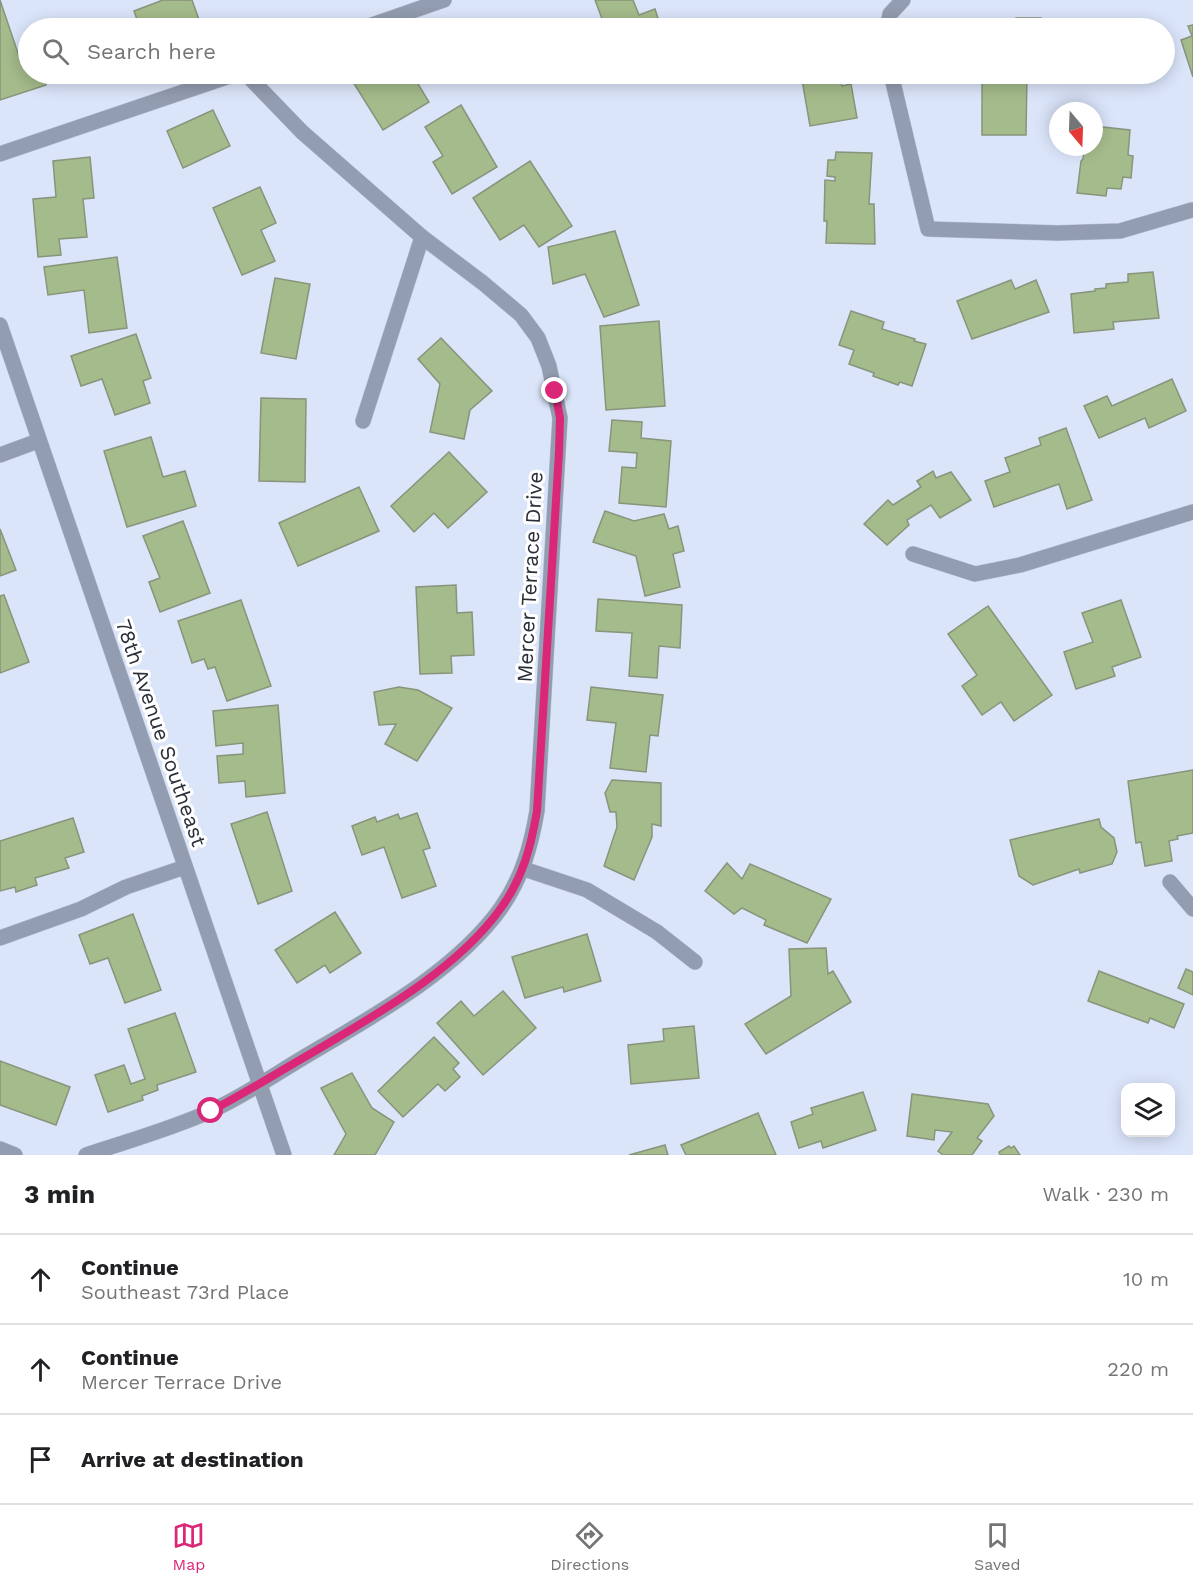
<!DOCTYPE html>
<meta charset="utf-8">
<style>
:root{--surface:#fff;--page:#f6f6f6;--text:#202124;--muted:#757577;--line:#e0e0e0;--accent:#db2777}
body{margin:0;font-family:"Work Sans",sans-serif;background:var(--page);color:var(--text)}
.controls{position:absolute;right:18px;bottom:18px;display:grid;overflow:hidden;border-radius:12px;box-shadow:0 3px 15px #0003}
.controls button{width:54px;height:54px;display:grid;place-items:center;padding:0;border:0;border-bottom:2px solid var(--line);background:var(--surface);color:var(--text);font:30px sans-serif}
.compass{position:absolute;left:1049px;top:102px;width:54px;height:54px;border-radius:50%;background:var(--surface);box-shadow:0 3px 15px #0003;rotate:161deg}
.stop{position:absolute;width:18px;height:18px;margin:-14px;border:4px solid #db2777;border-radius:50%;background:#fff}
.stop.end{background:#db2777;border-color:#fff;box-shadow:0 2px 6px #0008}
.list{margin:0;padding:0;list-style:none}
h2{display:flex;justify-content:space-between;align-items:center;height:78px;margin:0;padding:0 24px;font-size:26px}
h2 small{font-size:20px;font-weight:400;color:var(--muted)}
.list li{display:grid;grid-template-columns:39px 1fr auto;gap:18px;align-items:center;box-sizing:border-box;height:90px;padding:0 24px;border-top:2px solid var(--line)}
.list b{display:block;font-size:22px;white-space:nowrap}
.list p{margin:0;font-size:20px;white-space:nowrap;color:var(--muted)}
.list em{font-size:20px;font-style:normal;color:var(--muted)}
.icon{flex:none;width:33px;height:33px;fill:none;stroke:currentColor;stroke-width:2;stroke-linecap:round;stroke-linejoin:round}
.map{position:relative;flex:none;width:1193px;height:1155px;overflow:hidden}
.search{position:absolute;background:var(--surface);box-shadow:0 3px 15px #0003;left:18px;right:18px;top:18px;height:66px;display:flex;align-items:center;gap:15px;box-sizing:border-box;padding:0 21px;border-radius:33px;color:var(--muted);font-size:22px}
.sheet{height:348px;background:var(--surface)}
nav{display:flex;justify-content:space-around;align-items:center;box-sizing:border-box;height:84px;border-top:2px solid var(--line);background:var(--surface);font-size:16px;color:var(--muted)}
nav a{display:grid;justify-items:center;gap:3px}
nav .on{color:var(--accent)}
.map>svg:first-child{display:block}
</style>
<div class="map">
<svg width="1193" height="1155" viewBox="0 0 1193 1155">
<rect width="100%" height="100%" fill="#dbe5fa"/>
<g fill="#a4bb8b" stroke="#88947b" stroke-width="1.5">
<path d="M0,0l20,59 8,-2v17h14l4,11 -46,15z"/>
<path d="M163,0h29l10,28h-62l-6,-17z"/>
<path d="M595,0h38l6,15 16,-6 6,19h-60l4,-1z"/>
<path d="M1016,18h25v10h-33v-2h8z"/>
<path d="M1193,25v52l-12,-37 11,-4 -4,-10z"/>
<path d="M348,74h64l17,28 -46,28z"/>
<path d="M801,74h38l3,12 9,-2 6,34 -47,8z"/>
<path d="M982,74h45l-1,61h-44z"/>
<path d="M461,105l36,62 -45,27 -19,-32 10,-6 -18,-29z"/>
<path d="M213,110l17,36 -47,22 -16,-37z"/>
<path d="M1094,126l36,4 -2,25 5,1 -2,22 -8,-1 -2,12 -14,-1 -1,8 -29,-3 4,-32 2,-2 1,-9 -14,-1 1,-2h23z"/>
<path d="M836,152l36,1 -3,51h5l1,40 -49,-1 1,-22h-3l1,-41 10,1v-4l-8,-1 1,-16h7z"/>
<path d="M90,157l4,41 -11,1 4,38 -28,2 2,16 -23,2 -5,-58 23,-2 -3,-36z"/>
<path d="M530,161l42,65 -33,21 -15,-22 -24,15 -27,-42z"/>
<path d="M260,187l16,36 -15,7 14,31 -33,14 -29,-67z"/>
<path d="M615,231l24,74 -35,12 -19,-43 -32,10 -5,-37z"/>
<path d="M117,257l10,71 -38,5 -5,-43 -36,5 -4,-28z"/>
<path d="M1153,272l6,46 -46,4 1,7 -40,4 -3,-39 24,-3v-2l11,-1v-4l22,-2v-8z"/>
<path d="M275,278l35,6 -14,75 -35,-6z"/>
<path d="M1011,280l4,9 21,-9 13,32 -77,27 -15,-38z"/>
<path d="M851,311l33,11 -2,7 33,10 -1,2 12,3 -14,42 -12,-4 -2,3 -25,-9 1,-3 -25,-9 5,-14 -15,-5z"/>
<path d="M659,321l6,85 -59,4 -6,-84z"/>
<path d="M136,334l15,44 -8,3 7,22 -35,12 -13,-36 -21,7 -10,-30z"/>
<path d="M441,338l51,53 -22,19 -6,29 -34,-7 10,-48 -22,-25z"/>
<path d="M1172,379l14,32 -37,17 -4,-10 -46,20 -15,-32 23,-10 5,10z"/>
<path d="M261,398l45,1 -1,83 -46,-1z"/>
<path d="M612,420l30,2 -1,16 30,3 -5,66 -47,-4 3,-36 14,1 1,-15 -28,-2z"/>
<path d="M1066,428l26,72 -25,9 -8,-25 -65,23 -9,-26 25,-9 -5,-14 36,-13 -2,-7z"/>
<path d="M151,437l12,40 22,-6 11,35 -69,21 -23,-76z"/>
<path d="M449,452l38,40 -39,36 -14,-15 -20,19 -23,-26z"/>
<path d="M933,471l3,7 15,-6 20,28 -31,18 -9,-13 -24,15 2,5 -22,20 -23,-21 24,-24 5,5 28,-18 -4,-6z"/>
<path d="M359,487l20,44 -81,35 -19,-43z"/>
<path d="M605,511l29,10 30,-7 5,15 9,-3 6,25 -11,3 7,33 -35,9 -9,-40 -43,-14z"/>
<path d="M183,521l27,72 -50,19 -11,-30 11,-4 -17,-42z"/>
<path d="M0,529l16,41 -16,6z"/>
<path d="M456,585l1,28 15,-1 2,43 -23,1 1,17 -32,1 -4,-87z"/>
<path d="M4,595l25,67 -29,11v-77z"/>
<path d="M598,599l84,6 -2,43 -21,-2 -2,32 -28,-2 3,-43 -36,-2z"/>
<path d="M241,600l30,86 -44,15 -12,-34 -7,2 -4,-10 -12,4 -14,-42z"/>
<path d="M1121,600l20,57 -29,10 3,9 -39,13 -12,-37 29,-10 -11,-29z"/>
<path d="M988,606l64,89 -38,26 -13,-19 -19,13 -20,-29 15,-11 -29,-41z"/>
<path d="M399,687l19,3 34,18 -35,53 -32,-17 11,-20 -17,1 -5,-33z"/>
<path d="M591,687l72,8 -5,41 -8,-1 -4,37 -36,-4 6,-45 -29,-3z"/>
<path d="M278,705l7,88 -39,4 -1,-16 -26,2 -2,-27 26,-2v-11l-27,3 -3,-35z"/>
<path d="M1193,770v63l-16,3 1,3 -9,2 3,20 -27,5 -4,-24 -5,1 -8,-62z"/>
<path d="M612,780l49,3v43l-9,-2v13l-18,43 -30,-14 13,-39 -1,-15h-6l-5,-19z"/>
<path d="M267,812l25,79 -34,13 -27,-80z"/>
<path d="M417,813l13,35 -7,2 13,36 -34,12 -18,-51 -22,8 -10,-29 23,-9 2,5 21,-8 2,5z"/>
<path d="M73,818l11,34 -19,6 4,10 -34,10 2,7 -21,7 -1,-5 -15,4v-50z"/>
<path d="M1099,819l2,8 13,11 3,14 -5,12 -32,9 -1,-4 -46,16 -14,-9 -9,-36z"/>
<path d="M727,863l15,16 8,-15 81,35 -24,44 -43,-18 2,-5 -24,-12 -8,6 -29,-23z"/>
<path d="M335,912l26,41 -31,20 -5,-8 -28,18 -22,-33z"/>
<path d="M133,914l28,76 -36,13 -17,-45 -18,6 -11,-29z"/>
<path d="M587,934l14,47 -37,11 -1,-5 -38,11 -13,-41z"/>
<path d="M826,948l2,26 5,-3 18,31 -85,52 -21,-30 46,-28 -2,-47z"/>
<path d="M1186,969l7,3v23l-15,-7z"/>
<path d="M1099,971l85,33 -10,24 -24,-10 -2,5 -60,-22z"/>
<path d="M503,991l33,37 -53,47 -46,-52 24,-22 13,15z"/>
<path d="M175,1013l21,59 -39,13 1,5 -16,6 1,4 -35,12 -13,-37 29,-10 7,19 14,-5 -17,-50z"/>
<path d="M694,1026l5,52 -68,6 -3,-39 36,-4 -1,-12z"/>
<path d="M434,1037l25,26 -6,6 7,8 -15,14 -7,-7 -35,33 -25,-26z"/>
<path d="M0,1061l70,26 -14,38 -56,-20z"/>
<path d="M352,1073l20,35 22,14 -19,33h-41l12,-21 -25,-46z"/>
<path d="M863,1092l13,38 -53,18 -2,-7 -22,7 -8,-26 22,-8 -2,-6z"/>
<path d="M912,1094l76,10 6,12 -17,22 5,3 -10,14h-29l-5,-4 14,-19 -17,-2 -1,10 -27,-4z"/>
<path d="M758,1113l18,42h-90l-5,-10z"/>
<path d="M665,1145l3,10h-39z"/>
<path d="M1009,1146l2,2 3,-2 6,9h-20l-1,-3z"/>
</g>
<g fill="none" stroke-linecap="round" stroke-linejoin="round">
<defs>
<g id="service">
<path d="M913,554l62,20 45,-9 173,-53"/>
<path d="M1170,882l23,27"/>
</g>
<g id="minor">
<path d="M363,28l81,-28"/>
<path d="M887,28l3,-14 13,-14"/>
<path d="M891,74l37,155 130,4 62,-2 72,-21"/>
<path d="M0,154l236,-80"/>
<path d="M0,325l284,830"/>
<path d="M363,421l59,-184"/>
<path d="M0,455l38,-14"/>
<path d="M524,869l63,21 70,42 38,30"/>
<path d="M0,938l81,-29 45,-22 59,-20"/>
<path d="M0,1149l15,6"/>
<path d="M86,1155c42,-14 85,-26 125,-44 33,-15 63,-36 95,-55 66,-39 150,-85 195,-148 21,-30 30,-62 36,-97l23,-393 -11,-52 -11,-28 -17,-23 -38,-32 -61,-46 -120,-105 -56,-58"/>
</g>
</defs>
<use href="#service" stroke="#b8c0d3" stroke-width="16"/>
<use href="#minor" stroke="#b8c0d3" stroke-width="16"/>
<use href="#service" stroke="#939db1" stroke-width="15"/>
<use href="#minor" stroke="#939db1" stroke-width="15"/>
</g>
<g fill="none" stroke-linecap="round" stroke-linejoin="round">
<path stroke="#db2777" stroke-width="8" d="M211,1111c34,-18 66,-38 99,-57 64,-38 147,-84 191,-146 22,-30 30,-62 36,-97l22,-359 1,-34 -5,-27"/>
</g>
<g text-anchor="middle" stroke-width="6" stroke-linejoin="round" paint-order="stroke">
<g font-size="21" fill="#2a2e38" stroke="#fff">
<text transform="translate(530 577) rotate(-87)" y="7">Mercer Terrace Drive</text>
<text transform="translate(161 733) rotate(71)" y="7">78th Avenue Southeast</text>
</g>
</g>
</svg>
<div class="controls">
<button><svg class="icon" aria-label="layers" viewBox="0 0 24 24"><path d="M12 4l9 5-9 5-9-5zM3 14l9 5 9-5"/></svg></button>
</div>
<svg class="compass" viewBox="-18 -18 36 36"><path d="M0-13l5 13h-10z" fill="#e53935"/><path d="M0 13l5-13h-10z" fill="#757577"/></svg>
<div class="stop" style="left:211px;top:1111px"></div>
<div class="stop end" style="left:555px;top:391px"></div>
<div class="search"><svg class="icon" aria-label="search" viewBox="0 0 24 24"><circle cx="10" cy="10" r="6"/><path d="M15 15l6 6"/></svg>Search here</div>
</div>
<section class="sheet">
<h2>3 min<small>Walk · 230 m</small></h2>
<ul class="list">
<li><svg class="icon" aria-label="ahead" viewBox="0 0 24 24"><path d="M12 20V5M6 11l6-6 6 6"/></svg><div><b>Continue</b><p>Southeast 73rd Place</p></div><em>10 m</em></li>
<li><svg class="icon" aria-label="ahead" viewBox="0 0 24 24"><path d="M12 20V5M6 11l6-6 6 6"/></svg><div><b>Continue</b><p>Mercer Terrace Drive</p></div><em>220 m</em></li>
<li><svg class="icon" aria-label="arrive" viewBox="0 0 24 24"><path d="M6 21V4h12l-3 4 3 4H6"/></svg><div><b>Arrive at destination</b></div></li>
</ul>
</section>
<nav>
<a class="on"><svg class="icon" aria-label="map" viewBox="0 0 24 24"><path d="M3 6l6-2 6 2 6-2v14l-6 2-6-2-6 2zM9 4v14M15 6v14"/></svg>Map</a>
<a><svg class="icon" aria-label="directions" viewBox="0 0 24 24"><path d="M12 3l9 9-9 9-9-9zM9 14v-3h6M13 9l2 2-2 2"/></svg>Directions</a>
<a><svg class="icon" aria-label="saved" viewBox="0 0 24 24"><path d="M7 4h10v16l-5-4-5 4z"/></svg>Saved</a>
</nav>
